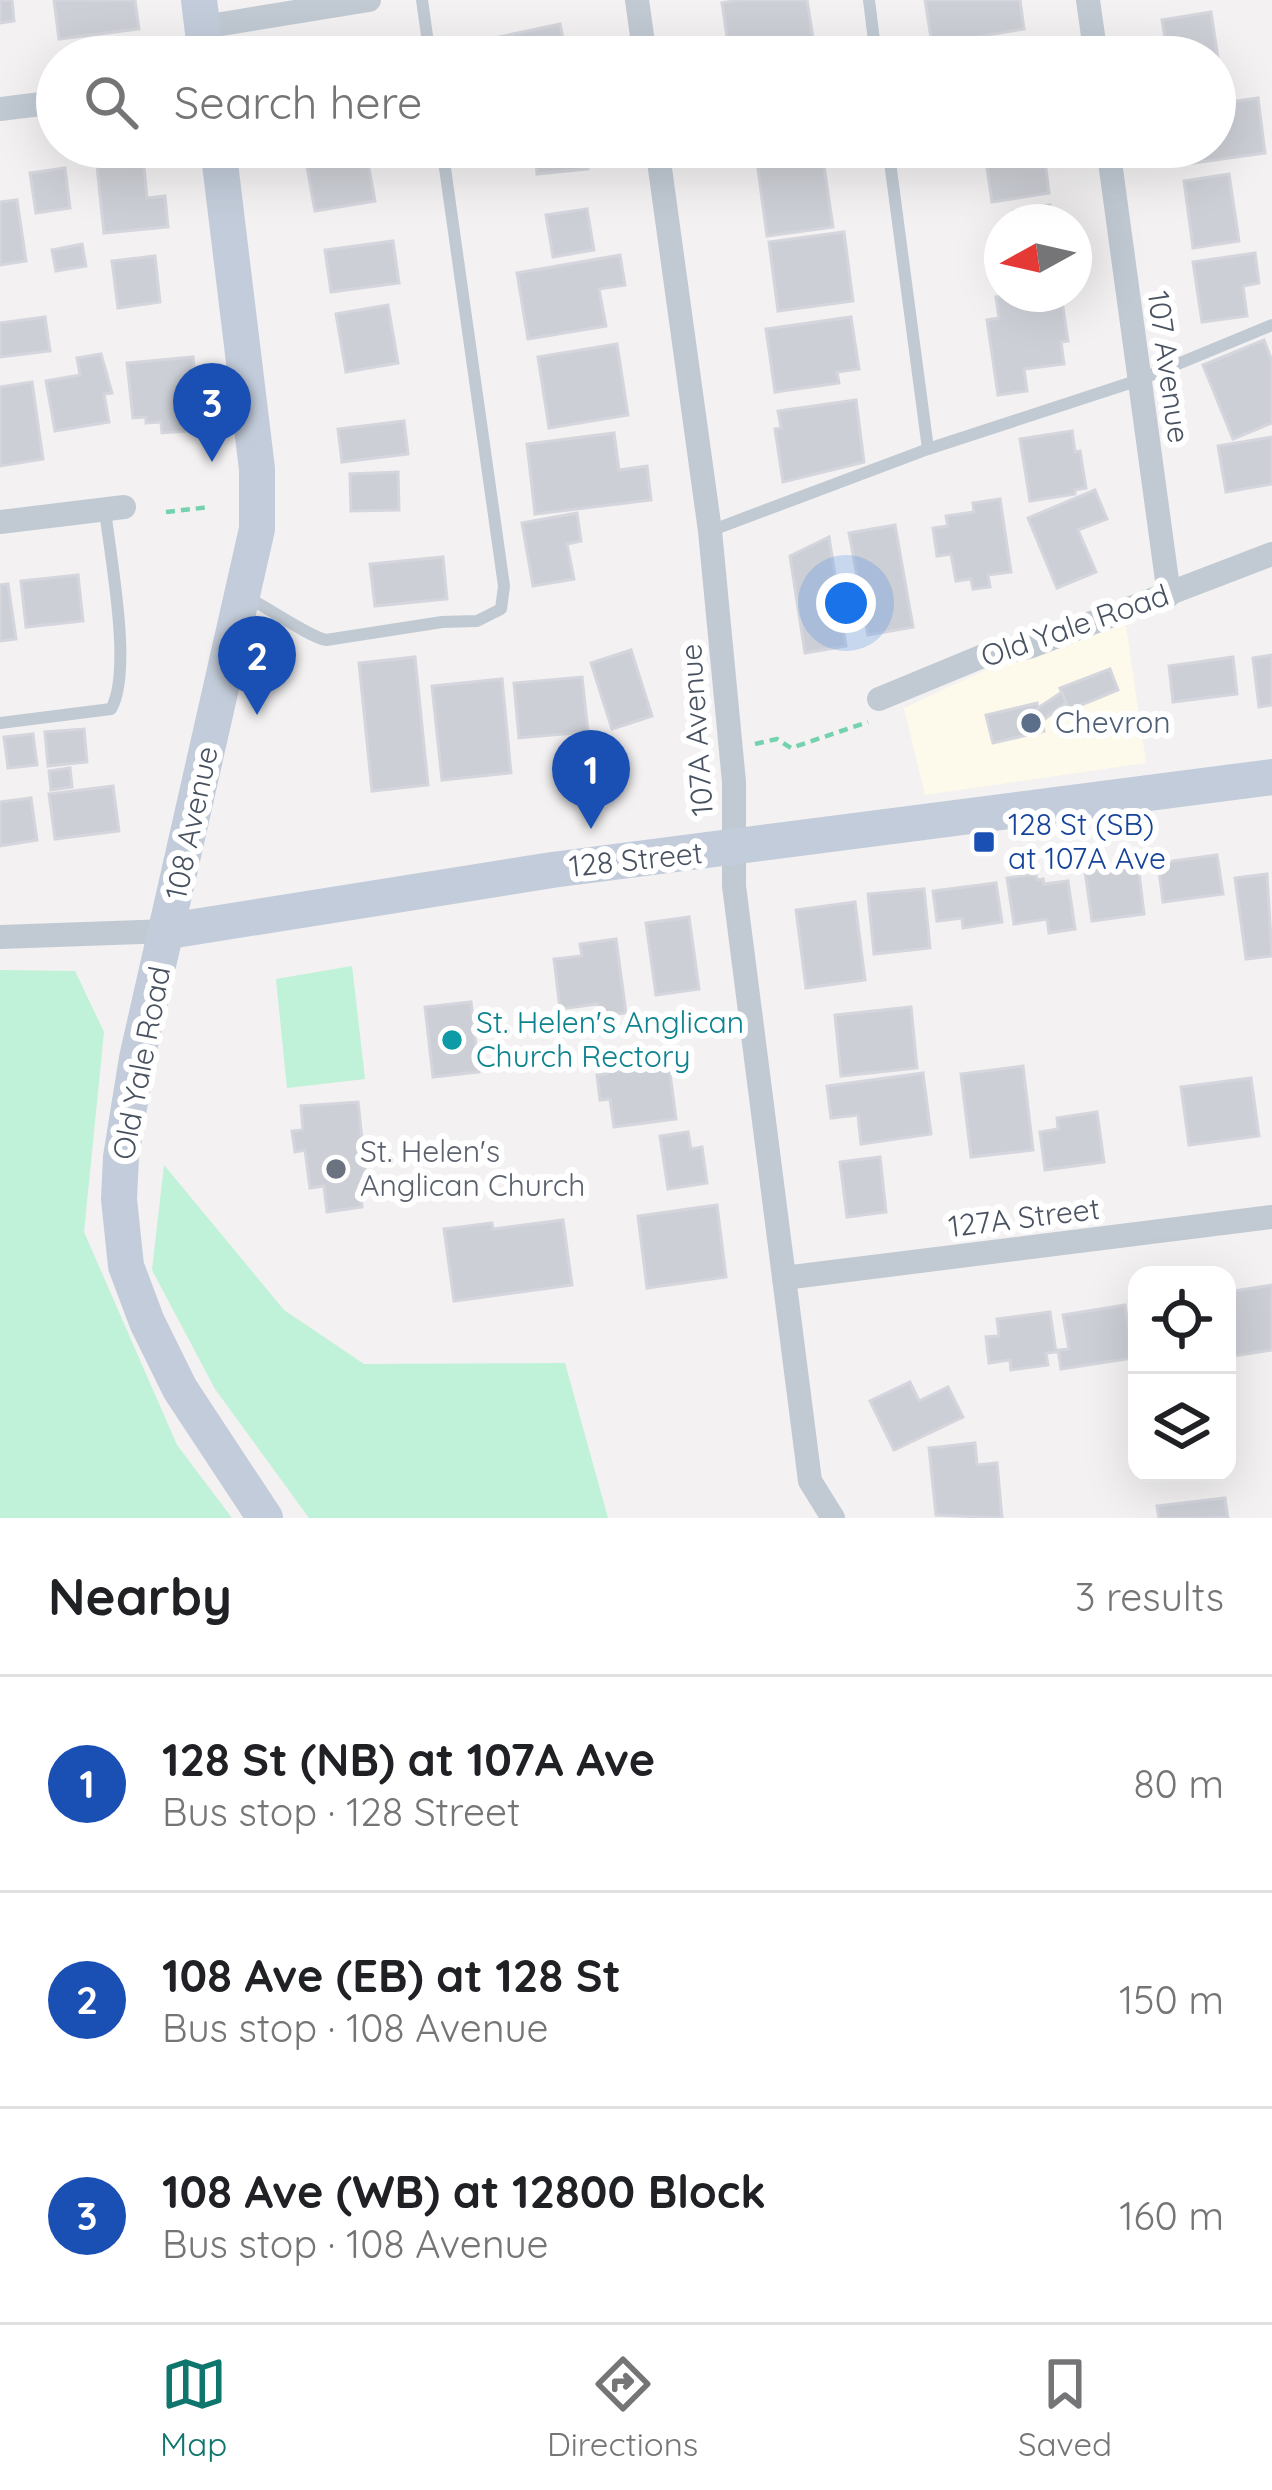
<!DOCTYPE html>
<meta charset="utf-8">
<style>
:root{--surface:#fff;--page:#f2f2f2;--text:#202124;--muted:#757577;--line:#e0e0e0;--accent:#0f766e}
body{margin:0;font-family:Quicksand,sans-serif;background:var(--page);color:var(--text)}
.controls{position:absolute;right:36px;bottom:36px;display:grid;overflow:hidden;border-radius:24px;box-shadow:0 12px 48px #0002}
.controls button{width:108px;height:108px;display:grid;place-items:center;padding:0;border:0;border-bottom:3px solid var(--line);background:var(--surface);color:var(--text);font:60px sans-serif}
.compass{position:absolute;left:984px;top:204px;width:108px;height:108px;border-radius:50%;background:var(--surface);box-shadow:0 12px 48px #0002;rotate:262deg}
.you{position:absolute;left:846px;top:603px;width:42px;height:42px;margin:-30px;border:9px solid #fff;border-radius:50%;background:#1a73e8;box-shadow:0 0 0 18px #1a73e833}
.badge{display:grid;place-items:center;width:78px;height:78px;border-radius:50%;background:var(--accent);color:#fff;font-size:39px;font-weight:700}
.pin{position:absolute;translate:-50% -99px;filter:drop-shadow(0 3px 6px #0008)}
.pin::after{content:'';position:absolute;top:63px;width:42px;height:36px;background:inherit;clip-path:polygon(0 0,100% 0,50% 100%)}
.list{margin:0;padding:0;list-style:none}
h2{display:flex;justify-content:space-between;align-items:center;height:156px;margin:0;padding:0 48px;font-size:51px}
h2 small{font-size:39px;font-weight:400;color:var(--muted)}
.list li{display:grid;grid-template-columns:78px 1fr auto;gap:36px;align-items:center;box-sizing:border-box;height:216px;padding:0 48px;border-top:3px solid var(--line)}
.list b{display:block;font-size:45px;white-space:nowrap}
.list p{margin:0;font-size:39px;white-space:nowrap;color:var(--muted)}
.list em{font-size:39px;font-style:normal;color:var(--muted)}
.icon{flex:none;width:66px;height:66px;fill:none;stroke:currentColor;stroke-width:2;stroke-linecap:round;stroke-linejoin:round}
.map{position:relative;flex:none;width:1272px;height:1518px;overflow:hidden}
.search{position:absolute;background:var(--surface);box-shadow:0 12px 48px #0002;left:36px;right:36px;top:36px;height:132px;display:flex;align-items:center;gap:30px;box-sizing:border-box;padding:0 42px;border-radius:66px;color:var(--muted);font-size:45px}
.sheet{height:804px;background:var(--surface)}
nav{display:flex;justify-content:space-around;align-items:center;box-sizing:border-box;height:168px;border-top:3px solid var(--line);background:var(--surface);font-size:33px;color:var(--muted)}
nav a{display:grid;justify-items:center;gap:6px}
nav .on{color:var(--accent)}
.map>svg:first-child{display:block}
</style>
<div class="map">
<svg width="1272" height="1518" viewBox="0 0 1272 1518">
<rect width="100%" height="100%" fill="#f3f1f1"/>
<path fill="#fdfaeb" d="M1123,606l23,157 -221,32 -21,-87z"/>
<g fill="#bff2d8">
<path d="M352,966l13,113 -78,9 -11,-109z"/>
<path d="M0,970l75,1 29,61 -20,200 93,213 55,73h-232z"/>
<path d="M164,1165l120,145 80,54 201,-1 43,155h-299l-94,-129 -63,-119z"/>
</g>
<g fill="#cdcfd6" stroke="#d5d6dd" stroke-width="3">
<path d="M0,0h12l2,21 -14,2z"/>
<path d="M54,0h81l4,29 -80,10z"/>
<path d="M738,0h69l9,57h-86l-8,-54z"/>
<path d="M925,0h95l4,29 -92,15z"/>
<path d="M1211,12l11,73 -7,1v-29h-47l-6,-37z"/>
<path d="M560,24l7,33h-79l-3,-17z"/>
<path d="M1258,98l7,55 -79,11 -2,-17h31v-43z"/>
<path d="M95,147h47l5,51 18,-2 3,31 -64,6z"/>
<path d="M365,147l10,54 -60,10 -10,-55z"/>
<path d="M535,147h51l2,22 -51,5z"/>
<path d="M747,147h50v2l-49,7z"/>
<path d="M994,147h44l1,7 5,-1 5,40 -57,9 -6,-40 10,-2z"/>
<path d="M822,153l11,74 -66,9 -10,-74z"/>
<path d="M65,168l5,40 -34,5 -6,-40z"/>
<path d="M1229,174l10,67 -46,7 -9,-67z"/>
<path d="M17,200l9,61 -26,4v-63z"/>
<path d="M1050,205l3,17h-38l-2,-11z"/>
<path d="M587,209l7,41 -41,7 -7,-42z"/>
<path d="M844,232l9,69 -75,10 -9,-69z"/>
<path d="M393,241l6,42 -68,9 -6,-42z"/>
<path d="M82,244l4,22 -30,5 -4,-21z"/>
<path d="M1255,253l4,30 -16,3 4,30 -45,6 -9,-60z"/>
<path d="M620,255l5,30 -26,4 7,37 -78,13 -11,-66z"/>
<path d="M155,256l5,46 -42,6 -6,-47z"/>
<path d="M1016,294h45l7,47 -7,1 3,22 -40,5 3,22 -29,4 -11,-75 12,-2 -3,-21z"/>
<path d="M388,305l10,58 -52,9 -10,-58z"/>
<path d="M45,317l5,34 -50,6v-34z"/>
<path d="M851,317l8,52 -22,3 2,11 -64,9 -9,-63z"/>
<path d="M1264,340l8,21v62l-39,16 -30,-74z"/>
<path d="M617,344l11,71 -79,13 -11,-71z"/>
<path d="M101,354l11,39 -8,1 5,28 -54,9 -9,-50 34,-6 -3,-17z"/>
<path d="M193,357l7,73 -38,3 -1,-11 -15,1v-6l-13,1 -6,-55z"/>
<path d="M32,382l11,77 -43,7v-79z"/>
<path d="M856,400l8,62 -81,20 -8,-53 6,-1 -3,-17z"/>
<path d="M404,421l4,33 -66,8 -4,-33z"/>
<path d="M1072,431l3,21 5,-1 6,37 -11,2v4l-45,7 -10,-62z"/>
<path d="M614,433l5,37 28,-4 4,34 -116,14 -8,-70z"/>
<path d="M1272,437v47l-46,8 -8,-46z"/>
<path d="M398,472l1,38 -48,1 -1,-37z"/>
<path d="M1095,490l12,29 -29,11 18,42 -39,16 -29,-70z"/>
<path d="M1000,499l11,73 -23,3 2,12 -17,2 -2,-10 -15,2 -5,-27 -14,2 -4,-28 15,-2 -2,-10 28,-4 -1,-9z"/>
<path d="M577,513l4,28 -14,3 7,35 -41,7 -11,-63z"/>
<path d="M895,525l18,102 -45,8 -19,-102z"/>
<path d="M829,537l17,109 -41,7 -15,-97z"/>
<path d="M443,557l4,42 -72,7 -5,-42z"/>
<path d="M78,575l5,46 -57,6 -5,-46z"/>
<path d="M8,584l8,55 -16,2v-56z"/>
<path d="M631,650l21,66 -40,13 -21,-66z"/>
<path d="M1272,655v50l-13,2 -6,-49z"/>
<path d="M415,657l13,128 -56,6 -13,-128z"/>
<path d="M1233,657l4,37 -64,8 -4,-36z"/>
<path d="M1110,669l8,21 -49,20 -9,-22z"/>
<path d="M582,677l6,55 -69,6 -5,-55z"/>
<path d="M502,679l9,94 -69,7 -10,-94z"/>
<path d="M1062,692l4,11 -24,18 2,10 -51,12 -7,-28 51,-12 1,5z"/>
<path d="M84,729l3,33 -39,4 -3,-34z"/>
<path d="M33,734l4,31 -29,3 -4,-31z"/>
<path d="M70,768l2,19 -21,3 -2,-19z"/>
<path d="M113,786l6,45 -64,8 -6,-45z"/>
<path d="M31,798l6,42 -37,6v-44z"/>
<path d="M1217,855l6,39 -60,8 -5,-39z"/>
<path d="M1138,865l6,49 -52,7 -7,-50z"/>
<path d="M1036,874l1,6 6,-1 1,5 24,-3 7,48 -26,4 -2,-14 -33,5 -7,-46z"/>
<path d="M1267,874l5,82 -26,3 -11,-81z"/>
<path d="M996,883l6,39 -39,6 -1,-10 -25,3 -4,-30z"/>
<path d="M924,889l6,59 -56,6 -6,-60z"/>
<path d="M855,902l10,78 -59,8 -10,-78z"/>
<path d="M689,917l10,72 -43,6 -10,-72z"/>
<path d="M616,939l10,74 -28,3 -1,-12 -37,5 -6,-50 28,-3 -2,-12z"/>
<path d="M471,1002l8,70 -46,5 -8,-70z"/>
<path d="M911,1007l6,61 -76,8 -6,-61z"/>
<path d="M667,1051l9,68 -62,8 -4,-28 -10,1 -3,-25 10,-1 -2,-15z"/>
<path d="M1023,1066l10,84 -62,7 -10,-83z"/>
<path d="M923,1073l8,61 -70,10 -3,-29 -27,3 -4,-32z"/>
<path d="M1251,1078l8,58 -70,9 -8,-58z"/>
<path d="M358,1102l9,84 -7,1 2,20 -35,5 -3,-26 -14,2 -5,-38 -10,2 -3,-21 11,-1 -2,-24z"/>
<path d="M1097,1112l7,50 -59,8 -5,-38 18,-3 -1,-11z"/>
<path d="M688,1132l3,17 11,-2 5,36 -39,6 -8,-53z"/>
<path d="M880,1157l6,55 -39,5 -7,-55z"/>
<path d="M717,1205l9,72 -79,11 -9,-72z"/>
<path d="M563,1220l9,65 -118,16 -10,-72 48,-6 1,6z"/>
<path d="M1272,1285v65l-45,7v-65z"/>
<path d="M1125,1305l8,53 -72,11 -3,-19 11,-1 -6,-34z"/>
<path d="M1050,1312l6,40 -10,1 2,12 -37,5 -1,-10 -21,3 -3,-26 13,-1 -2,-17z"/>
<path d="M910,1382l9,19 29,-14 15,30 -69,33 -24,-49z"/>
<path d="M975,1443l2,22 20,-2 5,55 -66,-3 -7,-67z"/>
<path d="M1225,1498l3,20h-69l-2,-12z"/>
</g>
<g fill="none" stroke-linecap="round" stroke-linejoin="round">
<g stroke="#75d2ae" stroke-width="4.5" stroke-dasharray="9 6" stroke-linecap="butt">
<path d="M166,512l44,-5"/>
<path d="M755,744l22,-5 14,9 77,-26"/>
</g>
<g stroke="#c1cad3" stroke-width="12">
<path d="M422,0l8,57"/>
<path d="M869,0l7,57"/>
<path d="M888,147l40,302"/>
<path d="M710,531l218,-82 211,-69 133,-55"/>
<path d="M244,596c22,10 63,40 82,44l116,-18 35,-1 24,-12 3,-23 -62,-439"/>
<path d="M0,723l111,-14c22,-38 -1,-153 -6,-199"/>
</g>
<g stroke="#c1cad3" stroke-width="24">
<path d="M637,0l8,57"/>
<path d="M1088,0l8,57"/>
<path d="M203,27l166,-27"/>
<path d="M0,109l57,-7"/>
<path d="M657,147l53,384 24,251v104l76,595 23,37"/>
<path d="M1108,147l61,448"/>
<path d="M0,522l124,-15"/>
<path d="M879,699l104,-43 46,-9 243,-93"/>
<path d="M0,937l169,-6"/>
<path d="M784,1278l488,-61"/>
</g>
<g stroke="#c3ccda" stroke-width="36">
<path d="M199,0l7,57"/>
<path d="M218,147l39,322v60l-120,529 -16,99 -2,42 7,67 21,56 33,67 85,129"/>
<path d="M169,931l383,-61 720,-93"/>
</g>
</g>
<circle fill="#5c6f8a" stroke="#fff" stroke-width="4.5" cx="1031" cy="723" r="12"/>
<rect fill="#1a4fb4" stroke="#fff" stroke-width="4.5" x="972" y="830" width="24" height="24" rx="6"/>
<circle fill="#0f9aa8" stroke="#fff" stroke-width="4.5" cx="452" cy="1040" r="12"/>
<circle fill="#6b7280" stroke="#fff" stroke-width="4.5" cx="336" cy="1169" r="12"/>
<g text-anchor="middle" stroke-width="12" stroke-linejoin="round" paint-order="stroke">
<g font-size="30" fill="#485260" stroke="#fff">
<text transform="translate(1168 367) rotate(82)" y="10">107 Avenue</text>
<text transform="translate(1075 626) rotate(-19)" y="10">Old Yale Road</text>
<text transform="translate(697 730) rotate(-94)" y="10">107A Avenue</text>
<text transform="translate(192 823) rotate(-78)" y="10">108 Avenue</text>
<text transform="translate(636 860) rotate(-6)" y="10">128 Street</text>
<text transform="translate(142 1063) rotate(-79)" y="10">Old Yale Road</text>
<text transform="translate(1024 1218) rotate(-7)" y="10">127A Street</text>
</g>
<g font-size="30" fill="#4e5e75" stroke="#fff" text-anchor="start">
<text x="1055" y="733">Chevron</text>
</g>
<g font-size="30" fill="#164399" stroke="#fff" text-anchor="start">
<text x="1008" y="835">128 St (SB)<tspan x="1008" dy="34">at 107A Ave</tspan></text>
</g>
<g font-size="30" fill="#0d838f" stroke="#fff" text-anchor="start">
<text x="476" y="1033">St. Helen's Anglican<tspan x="476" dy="34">Church Rectory</tspan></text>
</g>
<g font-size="30" fill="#5b616d" stroke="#fff" text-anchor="start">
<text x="360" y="1162">St. Helen's<tspan x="360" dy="34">Anglican Church</tspan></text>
</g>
</g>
</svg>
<div class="controls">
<button><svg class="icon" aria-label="locate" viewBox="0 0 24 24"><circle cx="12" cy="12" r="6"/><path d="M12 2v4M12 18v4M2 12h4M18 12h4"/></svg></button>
<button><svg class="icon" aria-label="layers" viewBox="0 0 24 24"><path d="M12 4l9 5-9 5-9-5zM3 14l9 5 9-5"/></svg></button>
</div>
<svg class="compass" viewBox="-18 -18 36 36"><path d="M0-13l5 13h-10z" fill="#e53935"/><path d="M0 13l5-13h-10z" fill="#757577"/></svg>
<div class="you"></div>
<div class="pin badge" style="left:591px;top:829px;background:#1a4fb4">1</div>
<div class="pin badge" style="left:257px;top:715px;background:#1a4fb4">2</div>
<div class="pin badge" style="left:212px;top:462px;background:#1a4fb4">3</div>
<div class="search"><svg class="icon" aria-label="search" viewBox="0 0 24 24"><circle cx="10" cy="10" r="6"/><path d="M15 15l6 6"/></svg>Search here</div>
</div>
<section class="sheet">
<h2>Nearby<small>3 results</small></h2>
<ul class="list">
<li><span class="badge" style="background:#1a4fb4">1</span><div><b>128 St (NB) at 107A Ave</b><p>Bus stop · 128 Street</p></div><em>80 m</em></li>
<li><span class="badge" style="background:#1a4fb4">2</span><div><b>108 Ave (EB) at 128 St</b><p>Bus stop · 108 Avenue</p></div><em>150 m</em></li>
<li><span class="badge" style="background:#1a4fb4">3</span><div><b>108 Ave (WB) at 12800 Block</b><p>Bus stop · 108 Avenue</p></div><em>160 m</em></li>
</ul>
</section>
<nav>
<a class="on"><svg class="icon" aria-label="map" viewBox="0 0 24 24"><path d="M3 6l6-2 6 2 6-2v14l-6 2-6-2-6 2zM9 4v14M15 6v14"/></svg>Map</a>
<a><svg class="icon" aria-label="directions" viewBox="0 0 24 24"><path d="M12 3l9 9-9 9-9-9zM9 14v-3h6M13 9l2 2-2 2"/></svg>Directions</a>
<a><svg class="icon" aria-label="saved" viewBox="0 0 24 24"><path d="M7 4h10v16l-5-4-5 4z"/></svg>Saved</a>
</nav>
